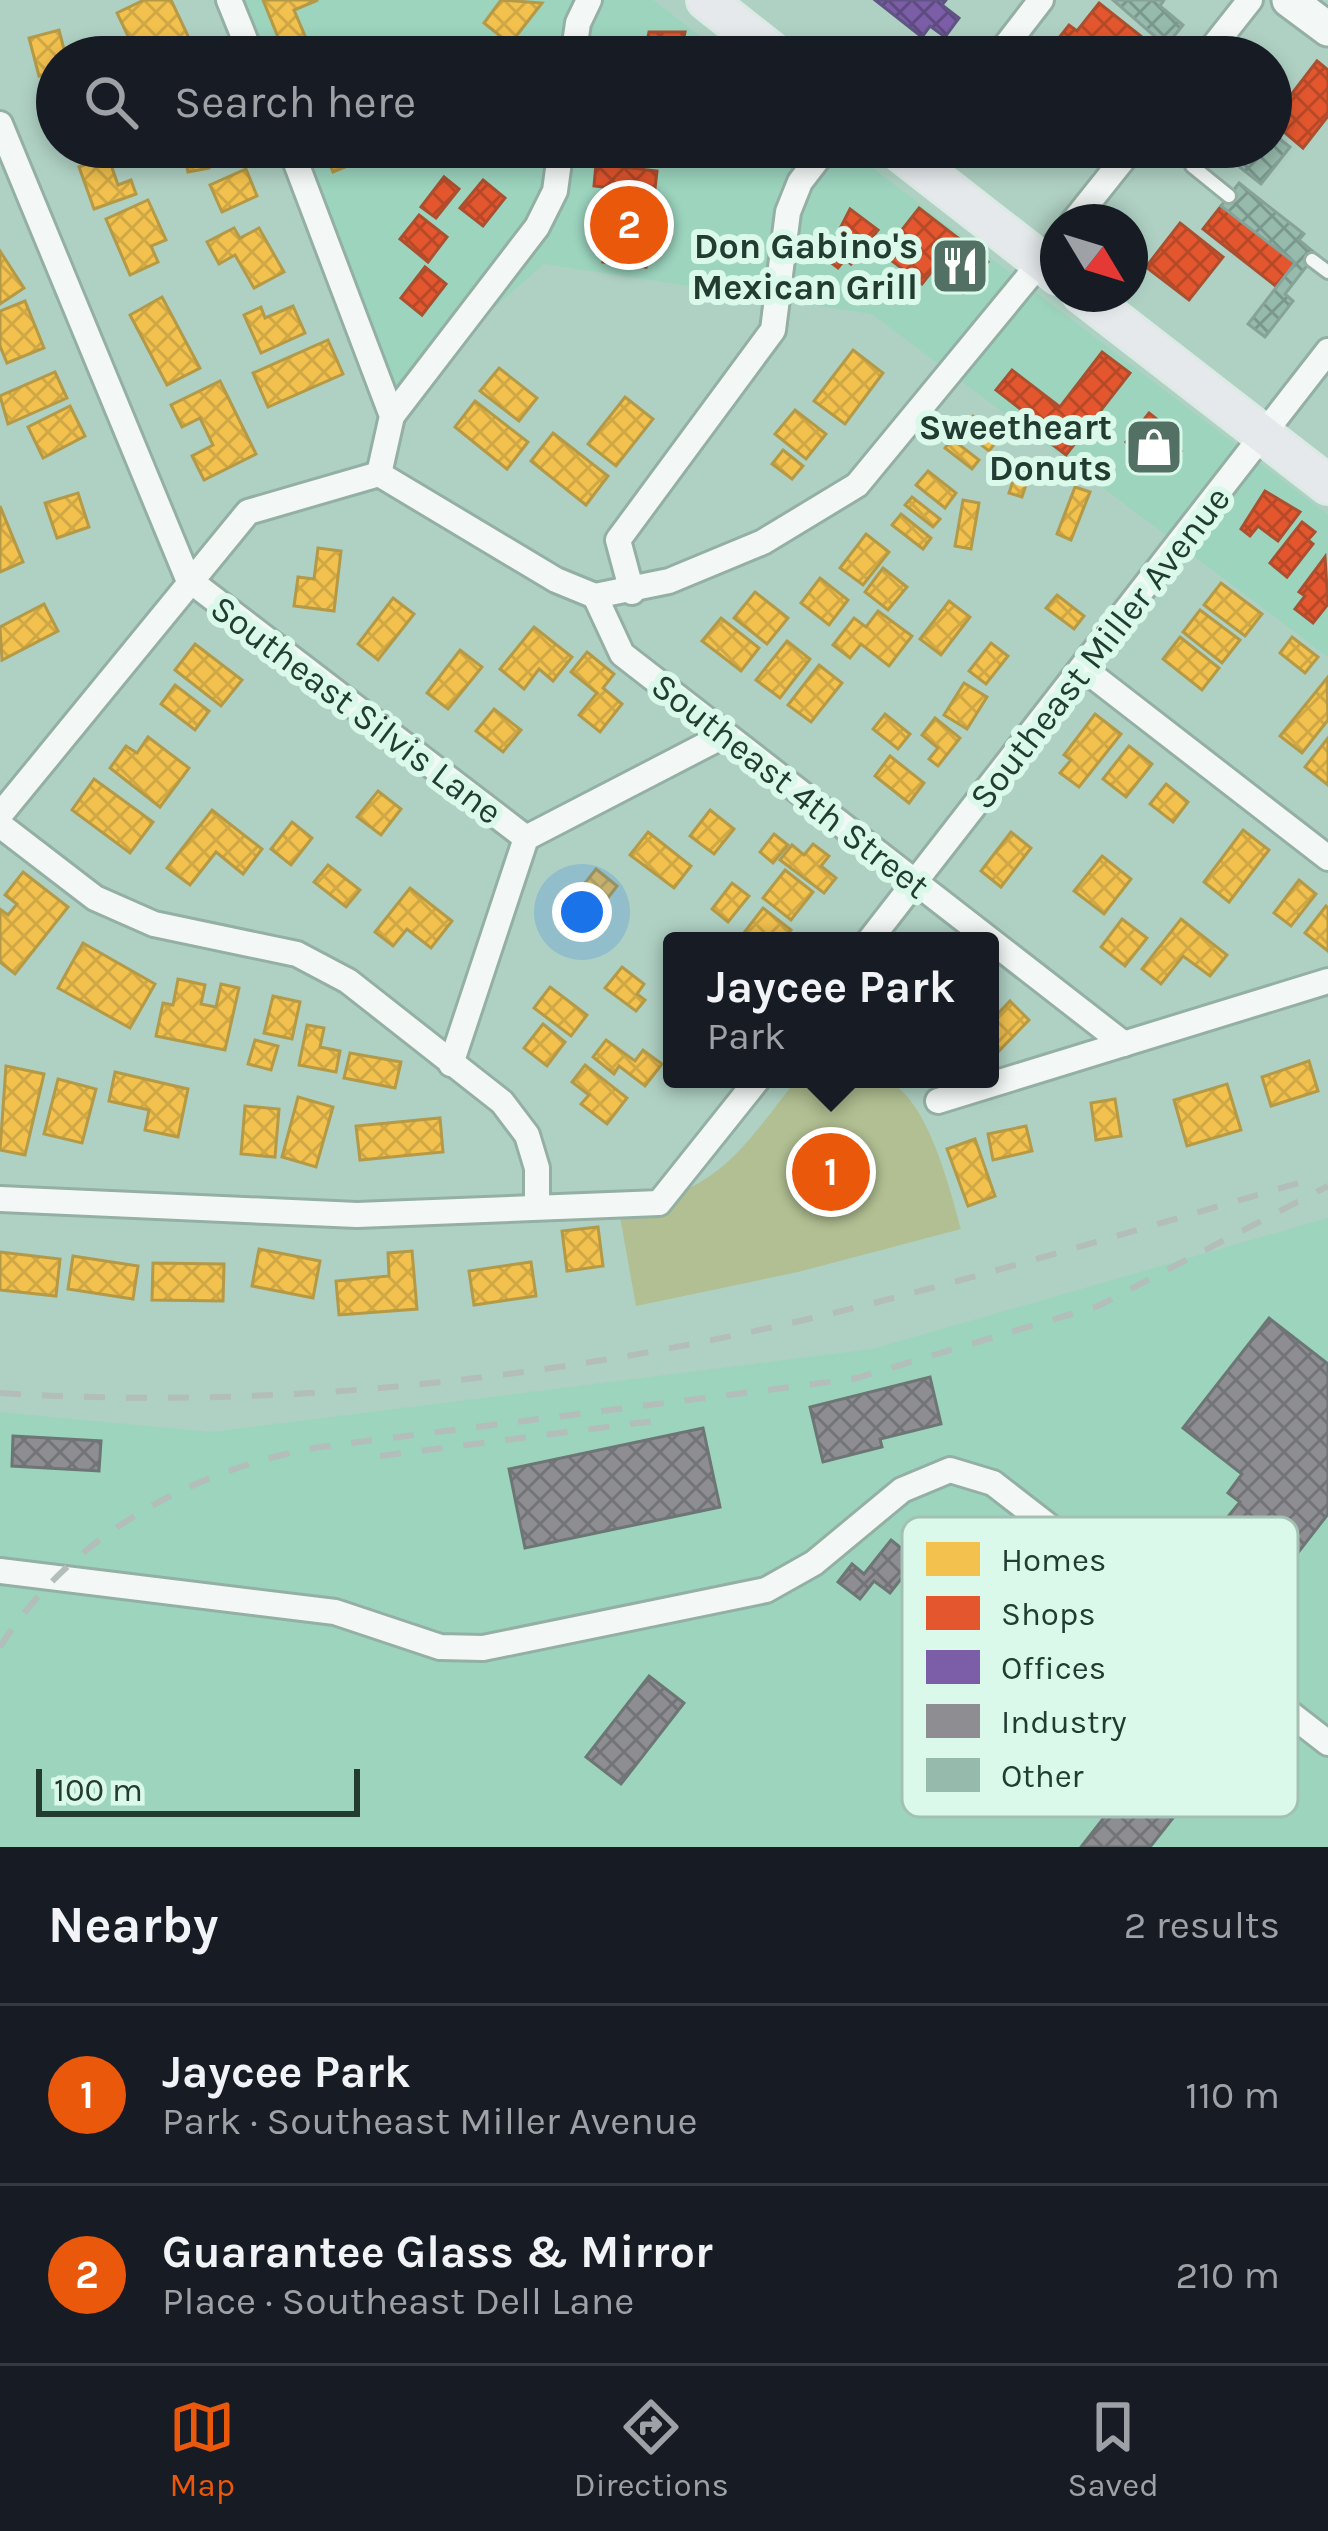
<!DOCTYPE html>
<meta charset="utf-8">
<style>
:root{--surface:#171b24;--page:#20242c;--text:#f1f3f6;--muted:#9ea1a6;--line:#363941;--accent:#ea580c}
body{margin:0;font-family:Karla,sans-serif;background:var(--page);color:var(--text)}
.compass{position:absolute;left:1040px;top:204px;width:108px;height:108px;border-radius:50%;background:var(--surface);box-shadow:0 6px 18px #0003;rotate:128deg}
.scale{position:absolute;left:36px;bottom:30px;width:324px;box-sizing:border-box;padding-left:12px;border:6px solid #223c32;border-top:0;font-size:33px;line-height:42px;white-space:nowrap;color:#223c32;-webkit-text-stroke:9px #daf9eb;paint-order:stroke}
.you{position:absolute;left:582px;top:912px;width:42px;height:42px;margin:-30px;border:9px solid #fff;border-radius:50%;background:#1a73e8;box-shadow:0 0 0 18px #1a73e833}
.badge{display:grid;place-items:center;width:78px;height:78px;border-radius:50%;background:var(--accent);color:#fff;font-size:39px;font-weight:700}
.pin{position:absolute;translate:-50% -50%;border:6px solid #fff;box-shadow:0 3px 12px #0006}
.popup{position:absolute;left:663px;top:932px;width:336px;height:156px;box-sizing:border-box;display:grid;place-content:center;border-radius:12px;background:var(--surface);filter:drop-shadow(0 3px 9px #0005);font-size:39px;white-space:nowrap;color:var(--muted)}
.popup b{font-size:45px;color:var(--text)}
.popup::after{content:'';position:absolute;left:50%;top:100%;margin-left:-24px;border:24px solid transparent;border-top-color:var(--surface)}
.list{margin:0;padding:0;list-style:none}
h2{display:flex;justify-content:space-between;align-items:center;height:156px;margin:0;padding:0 48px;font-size:51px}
h2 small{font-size:39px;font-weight:400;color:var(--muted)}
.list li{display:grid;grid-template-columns:78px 1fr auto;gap:36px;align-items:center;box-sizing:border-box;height:180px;padding:0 48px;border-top:3px solid var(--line)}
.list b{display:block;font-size:45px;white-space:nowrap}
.list p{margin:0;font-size:39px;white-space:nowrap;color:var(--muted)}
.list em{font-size:39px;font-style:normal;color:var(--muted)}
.icon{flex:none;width:66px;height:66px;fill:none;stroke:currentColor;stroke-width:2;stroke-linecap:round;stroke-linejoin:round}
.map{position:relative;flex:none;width:1328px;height:1847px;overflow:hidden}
.search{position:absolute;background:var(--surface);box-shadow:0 6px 18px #0003;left:36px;right:36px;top:36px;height:132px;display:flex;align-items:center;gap:30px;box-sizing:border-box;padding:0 42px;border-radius:66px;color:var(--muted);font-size:45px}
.sheet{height:516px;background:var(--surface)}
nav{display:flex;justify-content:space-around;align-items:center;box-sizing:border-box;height:168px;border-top:3px solid var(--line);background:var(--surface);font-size:33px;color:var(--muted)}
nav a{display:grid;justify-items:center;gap:6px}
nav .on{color:var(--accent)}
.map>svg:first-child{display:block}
</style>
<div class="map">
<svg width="1328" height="1847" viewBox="0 0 1328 1847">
<defs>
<pattern id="homes-cross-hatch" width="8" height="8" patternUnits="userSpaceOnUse" patternTransform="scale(3)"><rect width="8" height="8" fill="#f2c14e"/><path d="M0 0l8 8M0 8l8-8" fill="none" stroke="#cfa745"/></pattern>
<pattern id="shops-cross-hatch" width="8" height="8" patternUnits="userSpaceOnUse" patternTransform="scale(3)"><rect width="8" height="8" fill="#e4572e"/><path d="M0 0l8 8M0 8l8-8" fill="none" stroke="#b84928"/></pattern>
<pattern id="offices-cross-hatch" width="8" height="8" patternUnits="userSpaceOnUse" patternTransform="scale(3)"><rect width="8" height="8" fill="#7b5ea7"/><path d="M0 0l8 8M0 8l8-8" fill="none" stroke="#5f4b81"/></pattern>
<pattern id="industry-cross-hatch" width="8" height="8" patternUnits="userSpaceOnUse" patternTransform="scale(3)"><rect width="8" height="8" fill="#8d8d92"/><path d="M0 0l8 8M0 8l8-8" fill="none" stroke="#737478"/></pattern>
<pattern id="building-cross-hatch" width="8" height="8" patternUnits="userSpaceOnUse" patternTransform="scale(3)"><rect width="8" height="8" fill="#96baac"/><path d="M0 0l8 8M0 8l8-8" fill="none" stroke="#7a988d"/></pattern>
</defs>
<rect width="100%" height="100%" fill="#afd1c3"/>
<g fill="#9cd4be">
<path d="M221,0h432l74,57h-484z"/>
<path d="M278,147h567l483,368v142l-456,-343 -328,-50 -164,143z"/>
<path d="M1328,1218v629h-1328v-435l211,20 661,-83z"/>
</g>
<path fill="#b1bf92" d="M797,1079c26,0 59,-5 84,0 45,10 69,111 80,150l-163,43 -162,34 -17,-95c101,-22 117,-54 178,-132z"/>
<g fill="url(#homes-cross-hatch)" stroke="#b49946" stroke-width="3">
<path d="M144,0h27l19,40 -34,17h-18l-21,-44z"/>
<path d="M263,0h55l-24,10 20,47h-28z"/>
<path d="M501,0l41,3 -32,41 -26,-21z"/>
<path d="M59,30l7,27h-9v13l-18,6 -10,-38z"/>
<path d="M183,147h50l-26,5 2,16 -21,4z"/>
<path d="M323,147h70l-60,25z"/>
<path d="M108,156l10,29 13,-5 5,14 -42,15 -15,-42z"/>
<path d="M246,169l11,27 -35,16 -12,-27z"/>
<path d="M148,200l18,40 -15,6 7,16 -28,13 -24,-56z"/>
<path d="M234,228l6,10 19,-10 25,44 -30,16 -19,-33 -16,9 -12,-22z"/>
<path d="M0,251l24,37 -24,16z"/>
<path d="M162,297l38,71 -33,17 -37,-70z"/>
<path d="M25,301l19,47 -37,15 -7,-17v-35z"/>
<path d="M293,306l12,27 -44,20 -17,-38 17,-8 4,11z"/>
<path d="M328,340l15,34 -75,33 -15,-34z"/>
<path d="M853,350l30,23 -38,51 -31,-23z"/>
<path d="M499,368l38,30 -18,23 -39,-30z"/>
<path d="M55,372l12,26 -59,26 -8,-28z"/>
<path d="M220,381l36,73 -52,26 -12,-24 21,-11 -13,-27 -18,9 -11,-22z"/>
<path d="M625,397l28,22 -37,47 -28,-22z"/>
<path d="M475,401l53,41 -21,27 -52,-42z"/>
<path d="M70,406l15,30 -42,22 -15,-31z"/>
<path d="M795,410l31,24 -20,25 -31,-25z"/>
<path d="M973,416l27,21 -11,14 -27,-21z"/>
<path d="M553,433l55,43 -22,29 -55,-44z"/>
<path d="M952,439l27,21 -7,9 -27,-21z"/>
<path d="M783,450l20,16 -11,13 -20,-15z"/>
<path d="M1019,463l13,4 -10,30 -13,-4z"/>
<path d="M928,471l28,22 -11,15 -29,-23z"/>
<path d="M1075,487l15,5 -19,48 -14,-6z"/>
<path d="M78,493l11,34 -32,11 -12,-35z"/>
<path d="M912,497l28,22 -7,8 -28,-22z"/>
<path d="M963,500l16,3 -8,46 -16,-3z"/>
<path d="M0,506l23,56 -23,10z"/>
<path d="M901,514l30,24 -8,11 -31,-24z"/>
<path d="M866,534l23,18 -26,33 -23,-17z"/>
<path d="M318,548l23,3 -7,60 -40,-5 4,-29 16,2z"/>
<path d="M883,568l24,19 -19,23 -23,-18z"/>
<path d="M820,578l28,22 -19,25 -28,-22z"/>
<path d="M1221,583l41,31 -17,22 -41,-31z"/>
<path d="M755,592l33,26 -21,26 -33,-26z"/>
<path d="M1057,595l27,21 -10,13 -28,-21z"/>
<path d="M393,598l21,16 -36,46 -20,-16z"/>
<path d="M949,601l21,16 -29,38 -21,-16z"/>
<path d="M44,604l14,27 -56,29 -2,-33z"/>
<path d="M1200,610l40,30 -18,23 -39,-31z"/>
<path d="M878,611l34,25 -23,30 -28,-22 -11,14 -17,-13 21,-27 12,9z"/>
<path d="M721,618l38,30 -18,23 -39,-30z"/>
<path d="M534,627l38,30 -19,24 -14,-12 -15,20 -24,-20z"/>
<path d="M1180,637l39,31 -17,22 -39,-31z"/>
<path d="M1292,637l26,20 -13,16 -25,-20z"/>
<path d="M787,641l23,18 -30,39 -24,-18z"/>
<path d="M991,643l17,13 -22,28 -17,-13z"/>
<path d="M195,644l47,36 -21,26 -46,-36z"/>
<path d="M460,650l22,17 -34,42 -21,-16z"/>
<path d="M587,652l27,22 -11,14 19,16 -22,28 -21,-17 18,-22 -26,-21z"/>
<path d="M819,665l23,18 -31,39 -23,-17z"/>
<path d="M1327,678l1,42 -26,33 -22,-17z"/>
<path d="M964,683l23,14 -20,32 -23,-14z"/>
<path d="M175,685l34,26 -14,19 -34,-26z"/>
<path d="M494,709l27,21 -18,22 -27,-21z"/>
<path d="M885,714l25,20 -12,15 -25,-20z"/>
<path d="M1095,714l26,20 -42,53 -19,-14 11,-13 -7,-5z"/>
<path d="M935,718l25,20 -22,28 -9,-7 9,-11 -16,-13z"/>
<path d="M148,737l41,31 -29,39 -50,-39 16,-22 11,7z"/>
<path d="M1328,738v47l-23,-18z"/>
<path d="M1129,746l23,18 -26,33 -23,-18z"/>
<path d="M890,756l34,27 -15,20 -34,-27z"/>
<path d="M94,779l59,43 -23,31 -58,-43z"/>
<path d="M1166,784l22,18 -15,20 -23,-18z"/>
<path d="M378,791l23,18 -20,26 -24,-18z"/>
<path d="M212,810l50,39 -19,25 -27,-22 -26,33 -23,-17z"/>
<path d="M710,810l24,19 -20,25 -24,-18z"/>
<path d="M292,822l20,16 -21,27 -20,-16z"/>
<path d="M1243,830l26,20 -40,52 -25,-20z"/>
<path d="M648,832l43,34 -17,22 -44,-33z"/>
<path d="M1011,832l20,16 -30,39 -20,-16z"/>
<path d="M774,834l14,11 -15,18 -13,-11z"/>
<path d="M813,844l16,12 -8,10 15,12 -12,15 -44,-33 12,-15 12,10z"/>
<path d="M1102,856l29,23 -27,35 -30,-23z"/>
<path d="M328,865l32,25 -14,17 -32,-25z"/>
<path d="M596,869l21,17 -25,33 -22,-17z"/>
<path d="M785,870l28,22 -22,28 -28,-22z"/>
<path d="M23,872l45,35 -53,67 -15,-12v-53l8,6 9,-11 -12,-9z"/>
<path d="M1299,880l17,14 -25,32 -17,-13z"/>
<path d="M732,883l17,13 -21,26 -16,-13z"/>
<path d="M410,888l42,33 -21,27 -24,-19 -14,17 -18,-14z"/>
<path d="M1326,906l2,2v43l-23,-18z"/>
<path d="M763,908l28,22 -9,11h-38l-4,-3z"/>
<path d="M1122,919l25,19 -22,28 -24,-19z"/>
<path d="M1181,919l46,36 -17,21 -27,-20 -22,28 -19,-15z"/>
<path d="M83,943l72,41 -25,44 -72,-40z"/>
<path d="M622,967l22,17 -7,10 8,6 -9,11 -31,-23z"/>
<path d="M178,979l27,6 -4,19 15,3 5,-23 18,4 -14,62 -69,-14 7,-33 10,2z"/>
<path d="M550,987l37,28 -16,21 -37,-28z"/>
<path d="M273,996l27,6 -8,37 -28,-6z"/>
<path d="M1010,1001l19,19 -30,31 -9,-8v-21z"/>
<path d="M543,1024l22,18 -18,24 -23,-18z"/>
<path d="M307,1025l17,3 -4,19 20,4 -4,21 -37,-7z"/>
<path d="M255,1040l23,6 -7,24 -23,-6z"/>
<path d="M606,1040l29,21 8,-11 19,14 -17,22 -26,-20 -5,8 -21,-17z"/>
<path d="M350,1053l51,9 -6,26 -51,-10z"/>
<path d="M1309,1061l9,30 -47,15 -9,-29z"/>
<path d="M585,1065l42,33 -20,26 -26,-20 8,-9 -17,-13z"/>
<path d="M6,1066l38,8 -19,81 -25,-5z"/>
<path d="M115,1072l73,17 -10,48 -33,-7 4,-20 -40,-9z"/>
<path d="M58,1079l38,10 -14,54 -38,-9z"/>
<path d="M1227,1084l14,46 -54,16 -13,-46z"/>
<path d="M298,1097l35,10 -17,60 -34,-10z"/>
<path d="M1115,1099l6,37 -25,4 -5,-37z"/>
<path d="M245,1106l34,3 -4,48 -34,-3z"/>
<path d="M440,1118l3,34 -83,8 -4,-34z"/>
<path d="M1026,1126l6,25 -39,9 -5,-26z"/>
<path d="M975,1139l20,57 -27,10 -21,-57z"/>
<path d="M598,1227l5,39 -36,5 -5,-40z"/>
<path d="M259,1249l61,12 -7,37 -61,-12z"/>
<path d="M412,1251l5,58 -78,6 -3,-34 53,-5 -1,-23z"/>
<path d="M0,1252l60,7 -4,37 -56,-6z"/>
<path d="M73,1256l65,10 -5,33 -65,-10z"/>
<path d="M531,1262l5,34 -62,9 -5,-34z"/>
<path d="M153,1263l71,1 -1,37 -71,-1z"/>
</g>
<g fill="url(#shops-cross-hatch)" stroke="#aa4f2f" stroke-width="3">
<path d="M1099,3l43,34 -15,19 -80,-3 22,-28 8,6z"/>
<path d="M649,32h36l-5,25h-36z"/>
<path d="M1317,61l11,9v46l-25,32 -32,-27z"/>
<path d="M596,164l61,7 -11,96 -43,-5 9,-74 -18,-2z"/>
<path d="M444,177l15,12 -23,29 -15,-11z"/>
<path d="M483,180l22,18 -22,28 -23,-18z"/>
<path d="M1221,206l74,57 -18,24 -74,-58z"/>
<path d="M919,208l39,30 -36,46 -39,-30z"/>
<path d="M850,209l28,21 -27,34 -6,-5 -7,9 -13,-10z"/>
<path d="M419,215l28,22 -19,25 -28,-23z"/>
<path d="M1180,223l43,34 -34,43 -43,-33z"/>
<path d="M958,238l30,24 -25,31 -30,-23z"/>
<path d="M425,267l21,17 -24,31 -21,-17z"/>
<path d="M1102,352l28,21 -64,82 -21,-16 5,-7 -54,-42 16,-20 48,37z"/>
<path d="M1149,413l26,21 -6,8 12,9 -16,21 -39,-30z"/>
<path d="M1265,491l35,21 -22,29 -20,-15 -8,10 -9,-7z"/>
<path d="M1302,522l13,10 -7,8 5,4 -26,33 -17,-14z"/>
<path d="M1325,557l3,47 -15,19 -18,-14 10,-13 -6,-4z"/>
</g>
<path fill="url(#offices-cross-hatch)" stroke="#605484" stroke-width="3" d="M875,0h71l-4,5 17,13 -14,19 -15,-11 -8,11z"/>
<g fill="url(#industry-cross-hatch)" stroke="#6d7575" stroke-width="3">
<path d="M1269,1318l59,46v150l-45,58 -61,-48 18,-22 -12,-9 14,-19 -59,-46z"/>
<path d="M930,1377l11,47 -61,15 2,8 -59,15 -13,-55z"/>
<path d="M703,1428l17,79 -195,41 -16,-79z"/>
<path d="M13,1436l88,5 -2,30 -87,-5z"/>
<path d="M984,1525l34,26 -42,55 -34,-27z"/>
<path d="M891,1540l25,20 -26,33 -16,-12 -14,18 -22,-17 14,-18 12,10z"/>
<path d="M649,1676l35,27 -63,81 -35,-27z"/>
<path d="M1166,1700l72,57 -26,33 -73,-57z"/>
<path d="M1149,1760l43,34 -42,53h-69z"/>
</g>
<g fill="url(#building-cross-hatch)" stroke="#87a298" stroke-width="3">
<path d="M1113,0h51l-4,6 23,19 -17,21z"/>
<path d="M1271,132l19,15 -29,37 -24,-19 14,-18h20z"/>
<path d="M1239,183l65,51 -5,6 17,14 -31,40 8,7 -28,36 -17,-13 47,-61 -74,-57z"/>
</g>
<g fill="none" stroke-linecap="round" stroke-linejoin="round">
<defs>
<g id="lane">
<path d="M1192,166l37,30"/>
<path d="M1312,260l16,12"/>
</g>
<g id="street">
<path d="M229,0l23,57"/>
<path d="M573,57l5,-34 11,-23"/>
<path d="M997,57l44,-57"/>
<path d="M1205,57l45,-57"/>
<path d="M0,124l188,455 338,259"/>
<path d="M290,147l102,269 -13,58"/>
<path d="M1073,222l60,-75"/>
<path d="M392,416l145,-189 18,-36 6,-44"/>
<path d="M632,592l-14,-52 155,-210 15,-118 12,-30 27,-35"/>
<path d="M595,596l27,58 502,390"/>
<path d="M1084,669l244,189"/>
<path d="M0,815l248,-303 131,-38 177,106 39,16 74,-15 94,-39 94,-57 201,-244"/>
<path d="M0,825l95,73 59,26 143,30 51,27 154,121 25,33 10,33v36"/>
<path d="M869,941l459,-590"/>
<path d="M451,1064l75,-226 197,-102"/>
<path d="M938,1101l390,-120"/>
<path d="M0,1199l357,16 302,-12 99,-124"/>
<path d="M0,1571l335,41 105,35 43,1 283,-58 48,-27 88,-73 48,-20 43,13 335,260"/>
</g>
<path id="secondary" d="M1289,0l39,29"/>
<g id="primary">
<path d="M706,0l72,57"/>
<path d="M894,147l164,128"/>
<path d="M1082,294l246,191"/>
</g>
</defs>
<use href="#lane" stroke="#94afa4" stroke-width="18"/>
<use href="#street" stroke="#94afa4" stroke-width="30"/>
<use href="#secondary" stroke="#94afa4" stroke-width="39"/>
<use href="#primary" stroke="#dbeae4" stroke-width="42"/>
<use href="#lane" stroke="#f3f8f6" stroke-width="12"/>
<use href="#street" stroke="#f3f8f6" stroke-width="24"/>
<use href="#secondary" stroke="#f3f8f6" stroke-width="33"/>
<use href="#primary" stroke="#e5e9ec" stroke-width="36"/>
<g stroke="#b3bdb9" stroke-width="6" stroke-dasharray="21 21" stroke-linecap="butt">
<path d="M0,1393c269,17 542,-12 804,-73 171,-40 340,-93 509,-141"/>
<path d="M380,1456l274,-35"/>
<path d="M0,1647c71,-112 193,-178 320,-200l533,-68 245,-73 230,-120"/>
</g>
</g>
<defs>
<symbol id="restaurant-square" viewBox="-11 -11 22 22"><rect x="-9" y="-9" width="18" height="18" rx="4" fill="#537065" stroke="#daf9eb"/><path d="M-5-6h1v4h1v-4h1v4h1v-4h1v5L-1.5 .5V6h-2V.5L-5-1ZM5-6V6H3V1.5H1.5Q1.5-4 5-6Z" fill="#fff"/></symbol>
<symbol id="shop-square" viewBox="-11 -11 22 22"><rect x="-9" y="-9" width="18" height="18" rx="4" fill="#537065" stroke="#daf9eb"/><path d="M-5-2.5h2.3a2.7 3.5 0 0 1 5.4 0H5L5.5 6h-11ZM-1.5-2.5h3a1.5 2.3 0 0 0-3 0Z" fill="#fff"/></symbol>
</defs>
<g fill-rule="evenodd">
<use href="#restaurant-square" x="927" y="233" width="66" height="66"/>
<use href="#shop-square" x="1121" y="414" width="66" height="66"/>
</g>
<g text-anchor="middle" stroke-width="12" stroke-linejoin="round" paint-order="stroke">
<g font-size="36" font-weight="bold" fill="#223c32" stroke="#daf9eb" text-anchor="end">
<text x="918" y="258">Don Gabino's<tspan x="918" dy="41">Mexican Grill</tspan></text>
<text x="1112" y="439">Sweetheart<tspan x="1112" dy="41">Donuts</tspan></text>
</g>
<g font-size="36" fill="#223c32" stroke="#daf9eb">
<text transform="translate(1099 647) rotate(-52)" y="13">Southeast Miller Avenue</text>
<text transform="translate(357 709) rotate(37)" y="13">Southeast Silvis Lane</text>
<text transform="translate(791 785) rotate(38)" y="13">Southeast 4th Street</text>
</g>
</g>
<rect x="902" y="1517" width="396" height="300" rx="18" fill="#daf9eb" stroke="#a3c0b4" stroke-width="3"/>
<rect x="926" y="1542" width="54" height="34" fill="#f2c14e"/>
<rect x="926" y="1596" width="54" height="34" fill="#e4572e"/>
<rect x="926" y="1650" width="54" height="34" fill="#7b5ea7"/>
<rect x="926" y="1704" width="54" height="34" fill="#8d8d92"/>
<rect x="926" y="1758" width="54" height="34" fill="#96baac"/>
<g font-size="33" fill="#223c32">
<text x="1001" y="1571">Homes</text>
<text x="1001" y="1625">Shops</text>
<text x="1001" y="1679">Offices</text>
<text x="1001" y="1733">Industry</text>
<text x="1001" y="1787">Other</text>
</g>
</svg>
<svg class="compass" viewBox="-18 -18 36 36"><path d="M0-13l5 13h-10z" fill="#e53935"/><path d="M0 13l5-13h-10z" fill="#9ea1a6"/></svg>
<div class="scale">100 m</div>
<div class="you"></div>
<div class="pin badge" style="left:831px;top:1172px">1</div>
<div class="popup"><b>Jaycee Park</b>Park</div>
<div class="pin badge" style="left:629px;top:225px">2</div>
<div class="search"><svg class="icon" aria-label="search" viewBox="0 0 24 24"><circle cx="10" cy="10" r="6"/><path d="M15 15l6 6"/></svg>Search here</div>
</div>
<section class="sheet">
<h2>Nearby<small>2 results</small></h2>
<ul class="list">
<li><span class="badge">1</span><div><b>Jaycee Park</b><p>Park · Southeast Miller Avenue</p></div><em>110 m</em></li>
<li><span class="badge">2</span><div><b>Guarantee Glass &amp; Mirror</b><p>Place · Southeast Dell Lane</p></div><em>210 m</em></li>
</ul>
</section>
<nav>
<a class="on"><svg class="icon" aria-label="map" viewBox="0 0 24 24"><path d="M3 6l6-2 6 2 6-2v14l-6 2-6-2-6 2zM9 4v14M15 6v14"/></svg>Map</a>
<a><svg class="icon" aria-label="directions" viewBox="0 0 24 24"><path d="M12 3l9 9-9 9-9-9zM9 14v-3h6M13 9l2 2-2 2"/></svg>Directions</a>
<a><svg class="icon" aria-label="saved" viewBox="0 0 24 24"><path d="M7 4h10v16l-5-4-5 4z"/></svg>Saved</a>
</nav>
